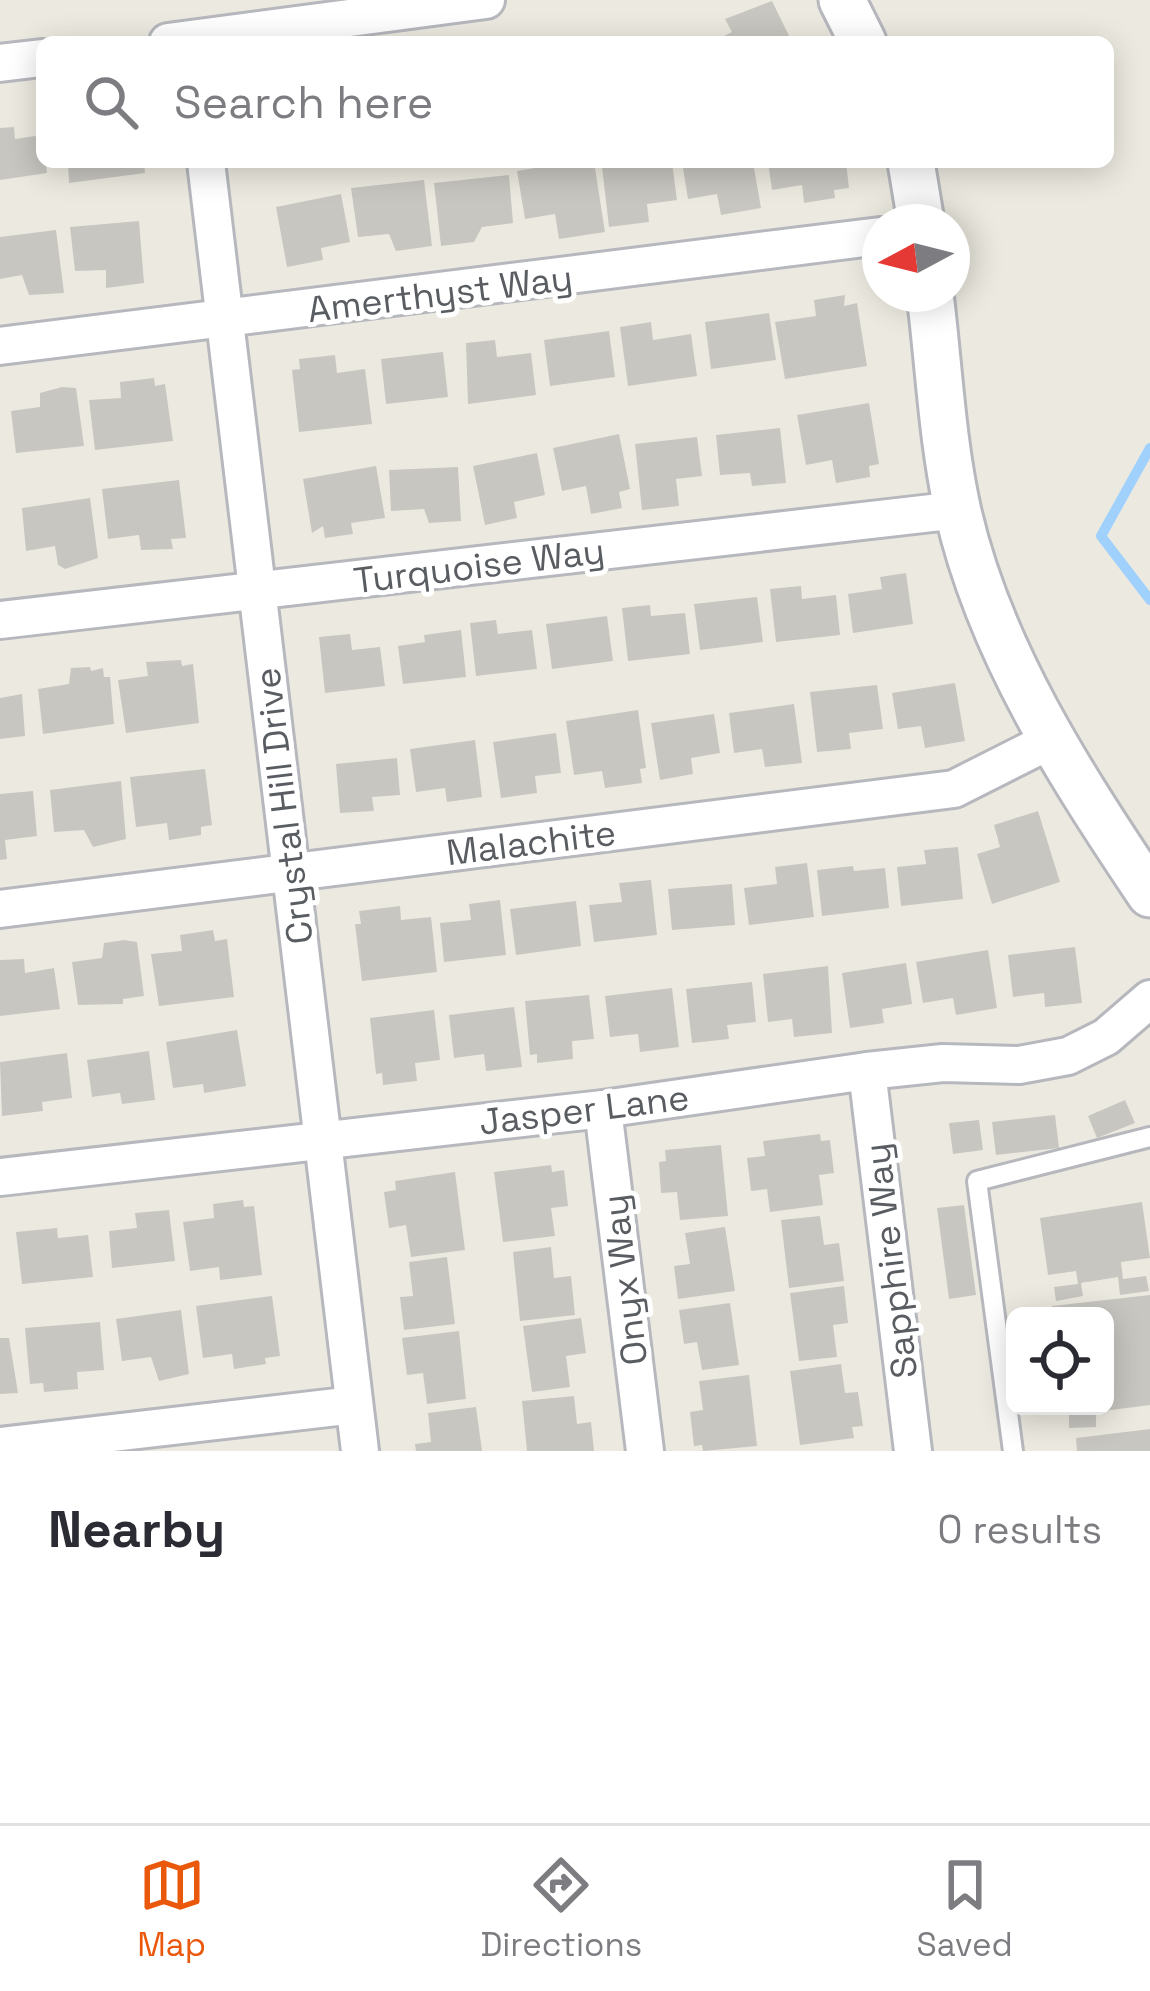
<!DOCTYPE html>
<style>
:root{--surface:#fff;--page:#f7f7f7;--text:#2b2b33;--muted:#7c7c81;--line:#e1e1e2;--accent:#ea580c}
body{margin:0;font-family:"Space Grotesk",sans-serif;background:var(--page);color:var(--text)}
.controls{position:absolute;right:36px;bottom:36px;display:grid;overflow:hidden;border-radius:18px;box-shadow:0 6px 30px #0003}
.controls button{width:108px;height:108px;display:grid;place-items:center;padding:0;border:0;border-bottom:3px solid var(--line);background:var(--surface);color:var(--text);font:60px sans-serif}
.compass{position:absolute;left:862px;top:204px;width:108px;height:108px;border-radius:50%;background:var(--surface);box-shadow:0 6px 30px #0003;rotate:263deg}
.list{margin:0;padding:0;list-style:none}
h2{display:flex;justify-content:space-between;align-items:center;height:156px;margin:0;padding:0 48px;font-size:51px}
h2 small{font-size:39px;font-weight:400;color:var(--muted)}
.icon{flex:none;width:66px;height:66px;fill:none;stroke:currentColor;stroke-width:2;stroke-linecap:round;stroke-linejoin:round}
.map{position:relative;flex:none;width:1150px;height:1451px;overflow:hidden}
.search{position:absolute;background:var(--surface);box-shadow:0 6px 30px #0003;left:36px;right:36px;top:36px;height:132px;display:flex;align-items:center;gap:30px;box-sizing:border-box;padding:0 42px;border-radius:18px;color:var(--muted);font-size:45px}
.sheet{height:372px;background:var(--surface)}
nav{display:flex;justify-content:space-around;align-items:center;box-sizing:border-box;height:168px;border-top:3px solid var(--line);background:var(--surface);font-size:33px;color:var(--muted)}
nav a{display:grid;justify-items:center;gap:6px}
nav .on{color:var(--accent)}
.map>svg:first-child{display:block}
</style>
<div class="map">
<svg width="1150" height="1451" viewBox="0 0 1150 1451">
<rect width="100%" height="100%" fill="#eceae0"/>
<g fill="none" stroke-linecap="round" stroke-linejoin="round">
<path stroke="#a0d1fc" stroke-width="10" d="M1150,448l-49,88 49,64"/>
</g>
<g fill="#c8c6c0">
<path d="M772,1l20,41h-80l20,-10 -7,-13z"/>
<path d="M14,127l1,12 27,-4 5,38 -47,7v-52z"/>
<path d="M68,162h76l1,11 -76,10z"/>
<path d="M571,162h23l11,70 -46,7 -4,-25 -30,5 -8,-48z"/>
<path d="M641,162h31l5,38 -30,4 2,18 -40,5 -7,-60z"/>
<path d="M682,162h71l8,46 -40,7 -4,-21 -29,5z"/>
<path d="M768,162h78l3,26 -15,2 1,8 -31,5 -2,-18 -30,5z"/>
<path d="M509,175l4,48 -31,4 -8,15 -33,4 -7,-63z"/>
<path d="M424,180l8,66 -36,5 -7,-17 -31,3 -7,-49z"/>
<path d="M341,194l9,48 -29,6 2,12 -36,7 -11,-60z"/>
<path d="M139,221l5,62 -38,5v-18l-31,1 -5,-44z"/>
<path d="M56,230l8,63 -35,2 -7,-20 -22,4v-42z"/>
<path d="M845,295l-1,11 13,-3 10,63 -82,13 -10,-57 41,-6 -2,-16z"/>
<path d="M769,313l7,47 -65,9 -6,-47z"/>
<path d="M651,322l2,18 38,-6 6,42 -69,10 -8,-59z"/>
<path d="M609,331l6,46 -65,9 -6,-46z"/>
<path d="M495,340l2,17 34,-4 5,42 -68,9 -2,-61z"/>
<path d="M443,352l5,45 -62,7 -5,-45z"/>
<path d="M335,355l2,18 28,-4 7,55 -73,8 -7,-62 8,-1 -1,-10z"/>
<path d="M154,378l1,8 10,-2 8,57 -78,9 -6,-50 32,-2 -1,-16z"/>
<path d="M62,387l14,1 8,58 -68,7 -5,-42 29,-4v-14z"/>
<path d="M869,403l10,61 -10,2 1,11 -34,6 -4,-23 -26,5 -9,-50z"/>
<path d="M780,428l6,55 -34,3 -2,-13 -30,2 -4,-40z"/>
<path d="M619,434l11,55 -11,3 3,16 -31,6 -5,-28 -24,5 -9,-43z"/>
<path d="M697,437l5,39 -26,3 3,27 -37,4 -7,-66z"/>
<path d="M537,453l8,42 -31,7 3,16 -32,7 -12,-59z"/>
<path d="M376,466l9,52 -34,5 2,11 -28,4 -2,-12 -11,7 -9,-54z"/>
<path d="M458,467l3,54 -32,2 -5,-14 -33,2 -2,-41z"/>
<path d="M179,480l7,58 -15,1 2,10 -32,1 -2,-15 -31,4 -6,-50z"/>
<path d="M90,498l8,60 -33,11 -7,-4 -3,-19 -29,5 -4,-43z"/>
<path d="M906,573l7,51 -60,9 -5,-39 34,-5 -2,-12z"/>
<path d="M801,586l1,13 34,-4 4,40 -64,7 -6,-53z"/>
<path d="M757,597l6,45 -63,8 -6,-46z"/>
<path d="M650,605l1,11 34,-3 5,41 -62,7 -6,-53z"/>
<path d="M607,616l6,45 -61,8 -6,-45z"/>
<path d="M496,620l2,14 34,-4 5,39 -61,7 -6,-53z"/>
<path d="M461,630l5,47 -63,7 -5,-38 27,-4 -1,-7z"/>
<path d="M350,634l2,16 28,-3 5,39 -60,7 -6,-56z"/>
<path d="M181,660l1,6 11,-2 6,59 -73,10 -8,-53 30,-4 -2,-14z"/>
<path d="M90,667l1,4 12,-3 1,9h6l4,47 -71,10 -5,-45 31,-5 2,-16z"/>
<path d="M955,683l10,58 -40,7 -4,-22 -23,3 -6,-36z"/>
<path d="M877,685l6,44 -34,4 2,16 -34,3 -7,-60z"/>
<path d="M22,694l3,42 -25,3v-41z"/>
<path d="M794,704l8,59 -37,4 -3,-18 -28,4 -5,-40z"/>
<path d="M638,710l8,58 -6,1 2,14 -37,5 -3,-17 -28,4 -8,-54z"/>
<path d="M714,714l6,39 -29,5 2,16 -33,6 -9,-57z"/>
<path d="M556,733l5,40 -26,3 2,17 -36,5 -8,-56z"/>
<path d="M475,740l7,57 -35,5 -2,-14 -29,4 -6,-43z"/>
<path d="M397,758l3,37 -28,2 2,14 -34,2 -4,-49z"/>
<path d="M205,769l7,56 -11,2v8l-32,5 -2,-17 -31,4 -6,-50z"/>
<path d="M121,781l5,58 -33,8 -9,-17 -30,2 -4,-42z"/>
<path d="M33,791l4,45 -32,4 2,19 -7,1v-66z"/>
<path d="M1038,811l22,71 -68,22 -15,-50 23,-7 -6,-22z"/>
<path d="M958,847l5,52 -62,7 -4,-39 29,-3 -2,-14z"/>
<path d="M807,863l7,54 -65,8 -5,-37 33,-4 -2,-17z"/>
<path d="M853,866l1,5 31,-3 4,40 -67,8 -5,-46z"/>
<path d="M651,880l6,55 -63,7 -5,-37 33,-3 -3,-19z"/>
<path d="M732,884l3,41 -63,5 -4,-41z"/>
<path d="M500,900l6,55 -62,7 -4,-39 31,-3 -2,-16z"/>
<path d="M576,901l5,45 -65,9 -6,-46z"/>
<path d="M400,906l1,14 30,-3 6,55 -75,9 -7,-57h6l-2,-13z"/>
<path d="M213,930l2,11 12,-2 7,58 -75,9 -8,-52 31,-3 -2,-16z"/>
<path d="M124,940l13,2 7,54 -21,3v5l-45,1 -6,-43 30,-4 2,-15z"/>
<path d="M1075,947l7,56 -37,4 -1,-14 -31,4 -5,-42z"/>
<path d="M988,950l9,58 -41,7 -3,-17 -30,5 -7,-41z"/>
<path d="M24,959l1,14 29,-5 6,41 -60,7v-56z"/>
<path d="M906,963l6,41 -30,5 2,14 -34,5 -8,-55z"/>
<path d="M828,966l4,67 -38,4 -2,-18 -24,3 -5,-48z"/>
<path d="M752,982l4,40 -29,3 2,14 -37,4 -6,-54z"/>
<path d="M672,988l7,59 -39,5 -2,-18 -28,3 -5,-41z"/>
<path d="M589,995l5,44 -22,2 1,18 -36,4v-9l-7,1 -5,-54z"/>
<path d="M514,1007l8,60 -36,4 -2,-17 -30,4 -5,-43z"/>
<path d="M434,1010l6,50 -25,3 2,18 -34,4 -1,-12 -6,1 -6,-56z"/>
<path d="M237,1030l9,56 -42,7 -1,-9 -30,4 -7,-46z"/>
<path d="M149,1051l6,49 -33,4 -2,-11 -28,4 -5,-37z"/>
<path d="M67,1053l5,45 -30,4 1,9 -41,5 -2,-54z"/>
<path d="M1125,1100l10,23 -38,15 -9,-22z"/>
<path d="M1055,1115l4,33 -63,7 -4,-33z"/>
<path d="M979,1120l4,30 -30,4 -4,-31z"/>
<path d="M820,1134l1,7 9,-1 4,33 -15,2 4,30 -53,7 -3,-23 -16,2 -4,-33 18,-2 -2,-15z"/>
<path d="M721,1145l7,71 -48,4 -3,-28 -16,1 -2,-31 7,-1 -1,-11z"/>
<path d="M551,1165l1,7 12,-2 4,36 -17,2 4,28 -52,6 -9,-70z"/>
<path d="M455,1172l10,78 -54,7 -5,-32 -17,3 -5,-36 12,-2 -1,-9z"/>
<path d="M243,1200l1,7 10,-1 8,69 -42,5 -1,-13 -29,4 -7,-49 31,-4 -1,-14z"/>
<path d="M1142,1202l8,56 -29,4 2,17 23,-3 3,15 -29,4 -2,-18 -37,6 2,13 -27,5 -2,-14 24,-3 -2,-13 -28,4 -8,-57z"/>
<path d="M964,1205l12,90 -27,4 -12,-91z"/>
<path d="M169,1210l6,51 -63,7 -3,-37 28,-3 -2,-15z"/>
<path d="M820,1216l4,29 15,-2 5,38 -55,7 -8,-68z"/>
<path d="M725,1227l10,64 -57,8 -4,-33 16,-2 -5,-31z"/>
<path d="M57,1228l1,10 30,-3 5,42 -71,7 -6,-52z"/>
<path d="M551,1247l3,31 17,-2 4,39 -55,6 -7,-69z"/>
<path d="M447,1257l8,67 -51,6 -4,-33 13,-1 -4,-34z"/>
<path d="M844,1286l4,37 -15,2 4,32 -38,4 -9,-68z"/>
<path d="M1150,1295v110l-54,7 -1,-6h10v-90h-52l-1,-10z"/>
<path d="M272,1296l8,60 -15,2 1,6 -32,5 -2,-15 -29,4 -7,-52z"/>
<path d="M730,1303l9,62 -37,5 -5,-28 -13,2 -5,-34z"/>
<path d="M181,1310l8,64 -30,7 -8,-24 -29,4 -6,-42z"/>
<path d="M581,1318l5,35 -20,3 4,31 -38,5 -9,-66z"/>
<path d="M100,1322l4,48 -27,2 1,17 -34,3 -1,-9 -13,1 -5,-56z"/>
<path d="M459,1331l7,68 -39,5 -4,-31 -16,2 -5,-37z"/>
<path d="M0,1338h9l9,55 -18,1z"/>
<path d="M841,1364l4,29 13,-1 5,34 -11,1 2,11 -54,7 -10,-74z"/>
<path d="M749,1375l8,71 -54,5 -1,-6 -8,1 -4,-34 13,-2 -4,-29z"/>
<path d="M574,1396l3,28 14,-2 3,29h-67l-5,-50z"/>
<path d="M476,1407l6,44h-66l-1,-7 16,-2 -3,-29z"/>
<path d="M1096,1412v15l-27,1v-15z"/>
<path d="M1150,1429v22h-73l-1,-13z"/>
</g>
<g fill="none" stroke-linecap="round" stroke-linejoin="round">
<defs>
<path id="service" d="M1013,1451l-36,-270 173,-44"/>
<g id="minor">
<path d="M168,42l318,-42"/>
<path d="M0,63l42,-5"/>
<path d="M206,162l154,1289"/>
<path d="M0,346l880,-110"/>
<path d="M0,620l958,-110"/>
<path d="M0,909l954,-120 97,-49"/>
<path d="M867,1071l46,380"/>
<path d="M603,1109l42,342"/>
<path d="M0,1177l603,-68 264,-38 76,-8 76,2 49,-9 38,-19 44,-38"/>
<path d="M0,1446l354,-41"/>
</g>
<g id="tertiary">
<path d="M842,0l21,42"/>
<path d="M911,162l10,60"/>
<path d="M930,294c9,72 12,147 28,218 32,140 113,264 192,382"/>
</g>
</defs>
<use href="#service" stroke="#b6b8bd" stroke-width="24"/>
<use href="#minor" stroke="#b6b8bd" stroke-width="42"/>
<use href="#tertiary" stroke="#b6b8bd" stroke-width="51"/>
<use href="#service" stroke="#fff" stroke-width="18"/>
<use href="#minor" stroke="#fff" stroke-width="36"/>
<use href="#tertiary" stroke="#fff" stroke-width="45"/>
</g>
<g text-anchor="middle" stroke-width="10" stroke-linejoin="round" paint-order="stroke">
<g font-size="36" fill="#595c61" stroke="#fff">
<text transform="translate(440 293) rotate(-7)" y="13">Amerthyst Way</text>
<text transform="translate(479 565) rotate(-7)" y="13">Turquoise Way</text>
<text transform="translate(283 806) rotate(-97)" y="13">Crystal Hill Drive</text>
<text transform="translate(531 842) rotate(-7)" y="13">Malachite</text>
<text transform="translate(584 1109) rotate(-7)" y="13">Jasper Lane</text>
<text transform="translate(890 1261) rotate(-97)" y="13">Sapphire Way</text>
<text transform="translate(624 1280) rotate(-97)" y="13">Onyx Way</text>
</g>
</g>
</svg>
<div class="controls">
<button><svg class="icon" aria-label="locate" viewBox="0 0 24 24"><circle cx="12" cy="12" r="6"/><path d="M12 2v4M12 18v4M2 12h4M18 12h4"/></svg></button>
</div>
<svg class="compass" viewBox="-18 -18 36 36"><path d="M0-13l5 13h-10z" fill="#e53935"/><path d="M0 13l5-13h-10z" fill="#7c7c81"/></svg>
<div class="search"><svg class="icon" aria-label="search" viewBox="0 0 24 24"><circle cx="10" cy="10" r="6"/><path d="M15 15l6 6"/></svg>Search here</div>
</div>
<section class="sheet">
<h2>Nearby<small>0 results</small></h2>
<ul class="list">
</ul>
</section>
<nav>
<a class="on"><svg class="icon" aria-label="map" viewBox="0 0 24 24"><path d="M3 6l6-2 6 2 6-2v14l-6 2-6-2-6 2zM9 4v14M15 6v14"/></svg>Map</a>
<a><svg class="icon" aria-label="directions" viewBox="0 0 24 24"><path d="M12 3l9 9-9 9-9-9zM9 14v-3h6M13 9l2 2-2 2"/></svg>Directions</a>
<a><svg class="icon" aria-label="saved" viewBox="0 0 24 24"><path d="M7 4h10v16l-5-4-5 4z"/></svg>Saved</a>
</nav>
